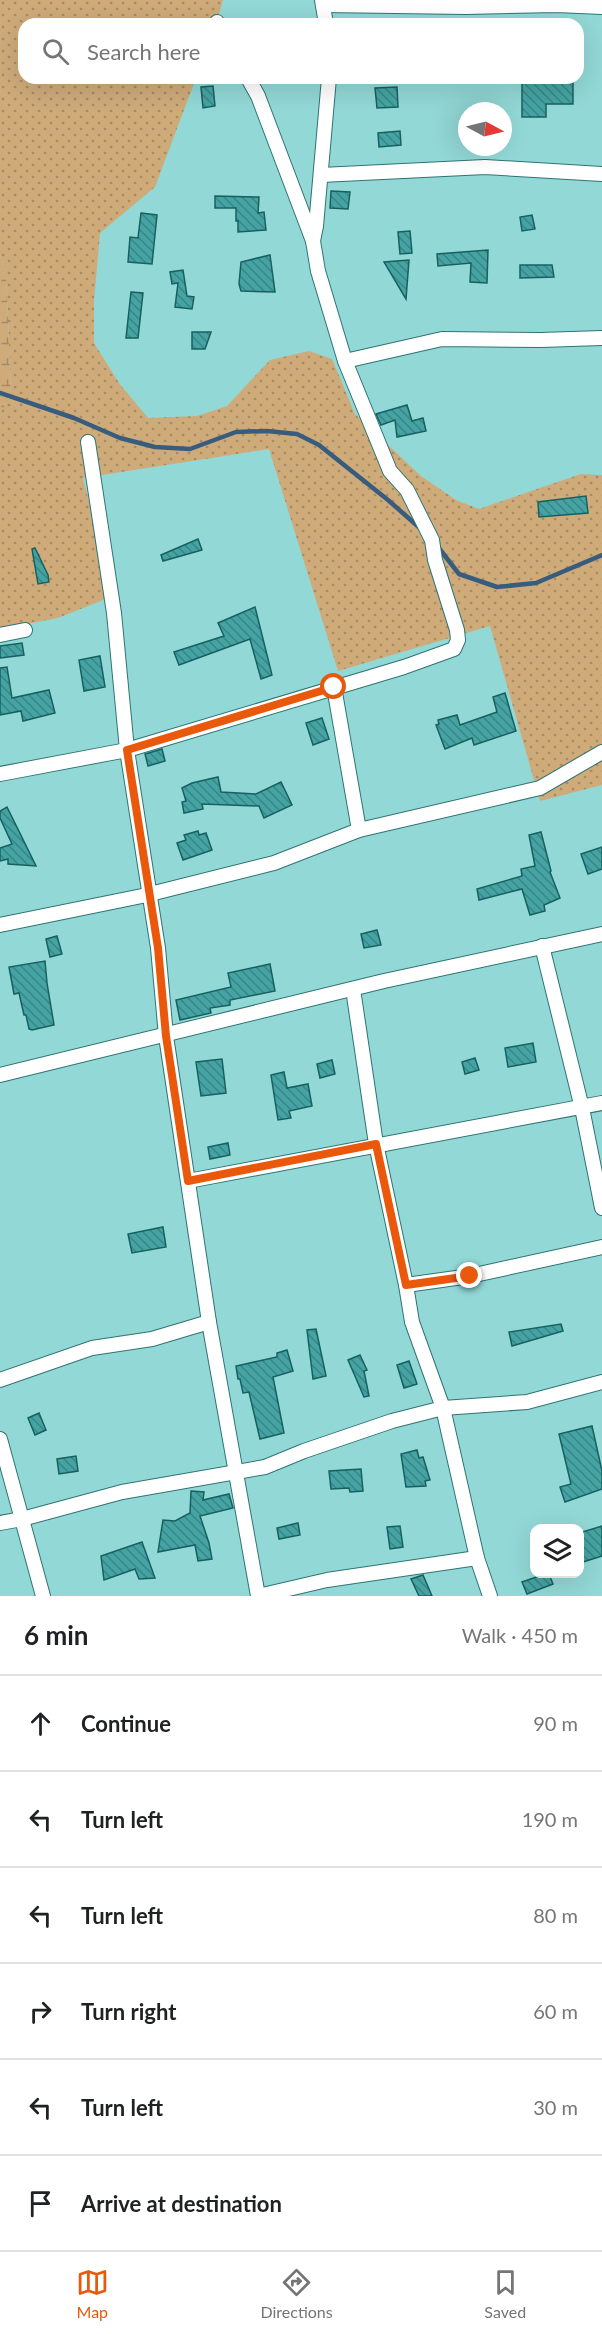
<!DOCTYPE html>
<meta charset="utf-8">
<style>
:root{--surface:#fff;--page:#f6f6f6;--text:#202124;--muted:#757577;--line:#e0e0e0;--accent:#ea580c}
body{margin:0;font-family:Lato,sans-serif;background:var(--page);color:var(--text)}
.controls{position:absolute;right:18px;bottom:18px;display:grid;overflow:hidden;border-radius:12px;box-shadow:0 6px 24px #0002}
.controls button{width:54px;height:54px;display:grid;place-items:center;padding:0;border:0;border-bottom:2px solid var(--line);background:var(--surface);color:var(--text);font:30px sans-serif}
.compass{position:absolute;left:458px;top:102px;width:54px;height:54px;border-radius:50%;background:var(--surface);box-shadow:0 6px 24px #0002;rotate:97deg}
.stop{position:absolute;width:18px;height:18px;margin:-14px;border:4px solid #ea580c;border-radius:50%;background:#fff}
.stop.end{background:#ea580c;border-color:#fff;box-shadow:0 2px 6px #0008}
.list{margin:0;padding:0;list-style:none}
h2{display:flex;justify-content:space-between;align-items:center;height:78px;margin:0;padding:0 24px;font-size:26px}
h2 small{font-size:20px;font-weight:400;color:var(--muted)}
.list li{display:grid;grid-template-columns:39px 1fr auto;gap:18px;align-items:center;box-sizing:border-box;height:96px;padding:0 24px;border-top:2px solid var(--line)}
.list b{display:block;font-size:22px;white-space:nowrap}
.list em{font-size:20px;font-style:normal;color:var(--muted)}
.icon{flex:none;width:33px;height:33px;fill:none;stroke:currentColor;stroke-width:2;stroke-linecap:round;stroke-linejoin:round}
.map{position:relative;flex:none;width:602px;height:1596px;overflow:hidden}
.search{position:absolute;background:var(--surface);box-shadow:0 6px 24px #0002;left:18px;right:18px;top:18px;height:66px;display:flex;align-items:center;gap:15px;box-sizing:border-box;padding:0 21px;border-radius:18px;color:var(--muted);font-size:22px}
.sheet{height:654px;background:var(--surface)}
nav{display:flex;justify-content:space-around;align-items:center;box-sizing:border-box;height:84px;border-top:2px solid var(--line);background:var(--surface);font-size:16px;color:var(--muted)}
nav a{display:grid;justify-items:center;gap:3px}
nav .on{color:var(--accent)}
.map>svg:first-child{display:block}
</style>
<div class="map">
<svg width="602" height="1596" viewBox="0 0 602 1596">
<defs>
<pattern id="grass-dots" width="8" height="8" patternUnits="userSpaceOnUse" patternTransform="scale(1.5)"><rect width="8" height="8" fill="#cfab7a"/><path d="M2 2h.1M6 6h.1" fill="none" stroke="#a68b64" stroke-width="1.8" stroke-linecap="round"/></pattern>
<pattern id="wetland-marsh" width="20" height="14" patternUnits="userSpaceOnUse" patternTransform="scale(1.5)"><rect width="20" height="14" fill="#cfab7a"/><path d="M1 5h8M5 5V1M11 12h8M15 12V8" fill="none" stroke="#a68b64"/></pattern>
<pattern id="building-back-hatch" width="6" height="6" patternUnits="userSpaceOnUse" patternTransform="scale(1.5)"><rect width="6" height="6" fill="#45a4a3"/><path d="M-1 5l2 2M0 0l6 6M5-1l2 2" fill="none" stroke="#388685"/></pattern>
</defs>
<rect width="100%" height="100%" fill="#92d8d6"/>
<path fill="url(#grass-dots)" d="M0,0h223l-7,24h-192v54h172l-41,109 -55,46 -6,68v42l25,40 29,35 49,-2 30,-10 43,-46 39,-9 23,8 23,55 66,62 35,24 23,9 102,-35 21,1v310l-62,16 -50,-175 -152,45 -69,-222 -186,29 30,118 -55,22 -58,11v-216l11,-18 -5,-122 -6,-19z"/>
<path fill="url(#wetland-marsh)" d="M0,254l6,19 5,122 -11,18z"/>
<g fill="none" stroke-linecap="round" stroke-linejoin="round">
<g stroke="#375c7e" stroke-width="4.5">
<path d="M0,393l74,25 46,20 35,9 35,2 46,-17 31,-1 30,3 22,11 69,55 34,30"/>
<path d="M438,547l21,27 38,13 39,-4 66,-28"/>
</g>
</g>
<g fill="url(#building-back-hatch)" stroke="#166160" stroke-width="1.5">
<path d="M522,78h51v26h-27v13h-24z"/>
<path d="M213,86l2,20 -12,2 -2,-21z"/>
<path d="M397,87l1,20 -21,1 -2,-20z"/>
<path d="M400,131l1,14 -22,2 -1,-14z"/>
<path d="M331,191l19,1 -2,17 -18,-1z"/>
<path d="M215,196l44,1 -1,16 6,-1 2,18 -28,2v-11h-2v-13h-21z"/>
<path d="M141,213l16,2 -5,49 -24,-2 2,-25 8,1z"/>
<path d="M532,215l3,14 -13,2 -2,-14z"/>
<path d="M410,231l2,22 -12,1 -2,-22z"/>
<path d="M488,250l-1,33 -17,-1 1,-19 -33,3 -1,-12z"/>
<path d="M270,255l5,37 -34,-1 -2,-7 2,-22z"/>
<path d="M409,260l-3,39 -22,-37z"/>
<path d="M520,265h32l2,12 -34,1z"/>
<path d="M183,270l4,26 7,1 -2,12 -17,-2 3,-24 -6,1 -2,-12z"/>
<path d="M131,292l12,1 -5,45h-12z"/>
<path d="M192,332h19l-6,17h-13z"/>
<path d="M407,405l5,16 11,-3 3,13 -29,6 -2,-17 -14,5 -5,-11z"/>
<path d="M586,496l2,17 -49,4 -1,-15z"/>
<path d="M198,539l4,11 -39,11 -2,-6z"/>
<path d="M35,548l13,27 1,7 -11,2 -6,-35z"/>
<path d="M255,607l17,68 -11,4 -11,-40 -71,26 -5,-13 50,-16 -6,-13z"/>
<path d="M22,643l2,12 -24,3v-12z"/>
<path d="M100,656l5,31 -21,4 -5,-31z"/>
<path d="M7,667l5,31 37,-8 6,23 -32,8 -2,-10 -21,4v-47z"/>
<path d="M505,693l11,38 -42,14 -2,-7 -27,11 -9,-24 3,-1 -1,-4 19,-5 3,10 37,-13 -4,-15z"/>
<path d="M322,718l7,21 -16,6 -7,-22z"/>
<path d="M162,749l3,12 -17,5 -3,-12z"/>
<path d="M218,777l3,15 35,2 25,-12 11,23 -28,13 -5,-12 -57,-2 1,5 -19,4 -2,-11 4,-1 -4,-13 10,-5z"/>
<path d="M7,807l29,59 -28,-2v-5l-8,2v-13l12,-4 -12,-26v-7z"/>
<path d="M198,831l1,4 7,-2 6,17 -29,10 -6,-17 9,-3 -2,-5z"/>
<path d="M541,832l10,39 -1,1 10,26 -16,7 1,6 -15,4 -8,-26 -43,11 -2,-11 45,-13 -1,-7 14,-3 -6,-31z"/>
<path d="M602,847v22l-14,5 -7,-20z"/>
<path d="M377,930l4,15 -17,3 -3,-14z"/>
<path d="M57,936l5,18 -12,3 -4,-18z"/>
<path d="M45,961l2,22 7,42 -22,5 -3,-1 -3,-14h-2l-5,-22 -5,1 -5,-27z"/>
<path d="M270,964l5,27 -45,9v5l-20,3 1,5 -31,7 -4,-20 55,-13 -3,-14z"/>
<path d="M533,1043l3,19 -28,5 -3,-19z"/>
<path d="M475,1058l4,12 -14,4 -3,-12z"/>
<path d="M222,1059l4,34 -25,3 -5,-34z"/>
<path d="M332,1060l3,14 -15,4 -3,-14z"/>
<path d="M284,1072l3,16 21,-4 4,22 -23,5 2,7 -13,2 -7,-45z"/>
<path d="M228,1143l2,12 -20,4 -2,-12z"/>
<path d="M163,1227l3,20 -34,6 -4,-19z"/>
<path d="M561,1324l2,7 -51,15 -3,-14z"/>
<path d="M316,1329l10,47 -13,3 -6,-49z"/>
<path d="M287,1350l6,21 -20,6 11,56 -24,6 -11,-47 -6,1 -3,-14h-2l-2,-13 41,-9v-4z"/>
<path d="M360,1355l7,15 -3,1 5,25 -5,1 -16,-37z"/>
<path d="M409,1361l8,23 -13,4 -7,-23z"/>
<path d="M39,1413l7,17 -11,5 -7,-17z"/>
<path d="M592,1426l10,45v18l-37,13 -5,-15 11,-3 -12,-50z"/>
<path d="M417,1450l2,8 4,-1 7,23 -5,1 1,5 -20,1 -5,-33z"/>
<path d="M76,1456l2,15 -19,3 -2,-15z"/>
<path d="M361,1469l2,22 -13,1 -1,-4 -18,1 -2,-18z"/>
<path d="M191,1491l13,1 -1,8 26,-6 4,14 -33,8 9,27 3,16 -14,2 -3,-16 -37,7 5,-32 12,1 15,-8z"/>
<path d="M298,1523l2,12 -21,4 -2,-11z"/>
<path d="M400,1526l3,21 -13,2 -3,-22z"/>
<path d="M602,1526v30l-19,6 -4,-11v-18z"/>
<path d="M142,1542l13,36 -16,1 -4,-10 -31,11 -3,-24z"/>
<path d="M545,1574h4l4,10 -26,10 -5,-12z"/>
<path d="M423,1575l9,21h-13l-8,-17z"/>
</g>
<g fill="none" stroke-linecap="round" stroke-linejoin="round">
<defs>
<g id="minor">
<path d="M322,0l4,24"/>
<path d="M323,5l143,2 90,-2 46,2"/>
<path d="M217,22l1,2"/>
<path d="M248,78l10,18 55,145"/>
<path d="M321,175l164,-8 117,7"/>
<path d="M345,361l97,-22 99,1 61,-2"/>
<path d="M88,442l26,171 13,137 31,198 8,88 43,286 49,274"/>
<path d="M0,635l25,-5"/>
<path d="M334,687l25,143"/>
<path d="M0,774l127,-24 277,-83 50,-18 4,-9 -1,-10 -22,-70 -3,-20 -25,-50 -17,-19 -45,-110 -27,-90 -5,-30 3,-15 13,-148"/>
<path d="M0,925l142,-29 132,-33 85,-33 181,-42 62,-36"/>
<path d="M542,946l40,162 20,100"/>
<path d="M353,989l23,155 30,141 6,37 31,86 34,150 13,38"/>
<path d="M0,1075l384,-94 218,-47"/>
<path d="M188,1181l414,-78"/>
<path d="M406,1285l64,-9 132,-29"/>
<path d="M0,1380l92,-32 60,-9 57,-17"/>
<path d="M0,1439l43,157"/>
<path d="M0,1523l22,-4 100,-27 143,-25 39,-16 88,-30 51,-13 84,-6 75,-20"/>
<path d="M258,1596l69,-16 150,-22"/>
</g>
</defs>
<use href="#minor" stroke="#2e7473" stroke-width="16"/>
<use href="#minor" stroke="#fff" stroke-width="14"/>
</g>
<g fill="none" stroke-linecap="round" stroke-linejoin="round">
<path stroke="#ea580c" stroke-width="8" d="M334,687l-207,63 31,198 8,88 22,145 188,-37 30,141 64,-9"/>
</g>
</svg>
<div class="controls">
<button><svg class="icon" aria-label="layers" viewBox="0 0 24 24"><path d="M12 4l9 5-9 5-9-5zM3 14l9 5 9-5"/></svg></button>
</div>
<svg class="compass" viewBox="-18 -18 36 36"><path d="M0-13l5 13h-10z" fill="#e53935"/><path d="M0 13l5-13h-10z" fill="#757577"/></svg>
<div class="stop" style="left:334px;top:687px"></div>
<div class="stop end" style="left:470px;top:1276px"></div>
<div class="search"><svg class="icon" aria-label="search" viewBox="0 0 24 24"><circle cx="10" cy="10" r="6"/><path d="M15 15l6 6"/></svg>Search here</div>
</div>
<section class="sheet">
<h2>6 min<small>Walk · 450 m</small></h2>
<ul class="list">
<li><svg class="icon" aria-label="ahead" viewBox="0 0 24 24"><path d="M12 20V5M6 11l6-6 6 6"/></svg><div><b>Continue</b></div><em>90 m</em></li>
<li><svg class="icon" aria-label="left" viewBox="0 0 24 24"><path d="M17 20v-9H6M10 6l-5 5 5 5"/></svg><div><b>Turn left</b></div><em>190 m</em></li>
<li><svg class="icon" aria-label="left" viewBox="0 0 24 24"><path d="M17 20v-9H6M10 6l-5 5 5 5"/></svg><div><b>Turn left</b></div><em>80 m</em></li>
<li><svg class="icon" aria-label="right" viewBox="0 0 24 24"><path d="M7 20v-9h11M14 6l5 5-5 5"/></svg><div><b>Turn right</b></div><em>60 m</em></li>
<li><svg class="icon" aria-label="left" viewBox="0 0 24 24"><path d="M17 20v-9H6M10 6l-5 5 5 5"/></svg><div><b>Turn left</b></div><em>30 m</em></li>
<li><svg class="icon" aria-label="arrive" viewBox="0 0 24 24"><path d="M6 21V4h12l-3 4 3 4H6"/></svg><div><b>Arrive at destination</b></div></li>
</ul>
</section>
<nav>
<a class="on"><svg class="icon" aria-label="map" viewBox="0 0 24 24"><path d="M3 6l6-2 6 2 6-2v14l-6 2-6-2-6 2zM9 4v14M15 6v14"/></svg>Map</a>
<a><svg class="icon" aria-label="directions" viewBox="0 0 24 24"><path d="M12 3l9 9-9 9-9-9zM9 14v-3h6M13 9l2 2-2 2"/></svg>Directions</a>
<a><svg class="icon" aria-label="saved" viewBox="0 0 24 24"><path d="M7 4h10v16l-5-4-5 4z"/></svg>Saved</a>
</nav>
